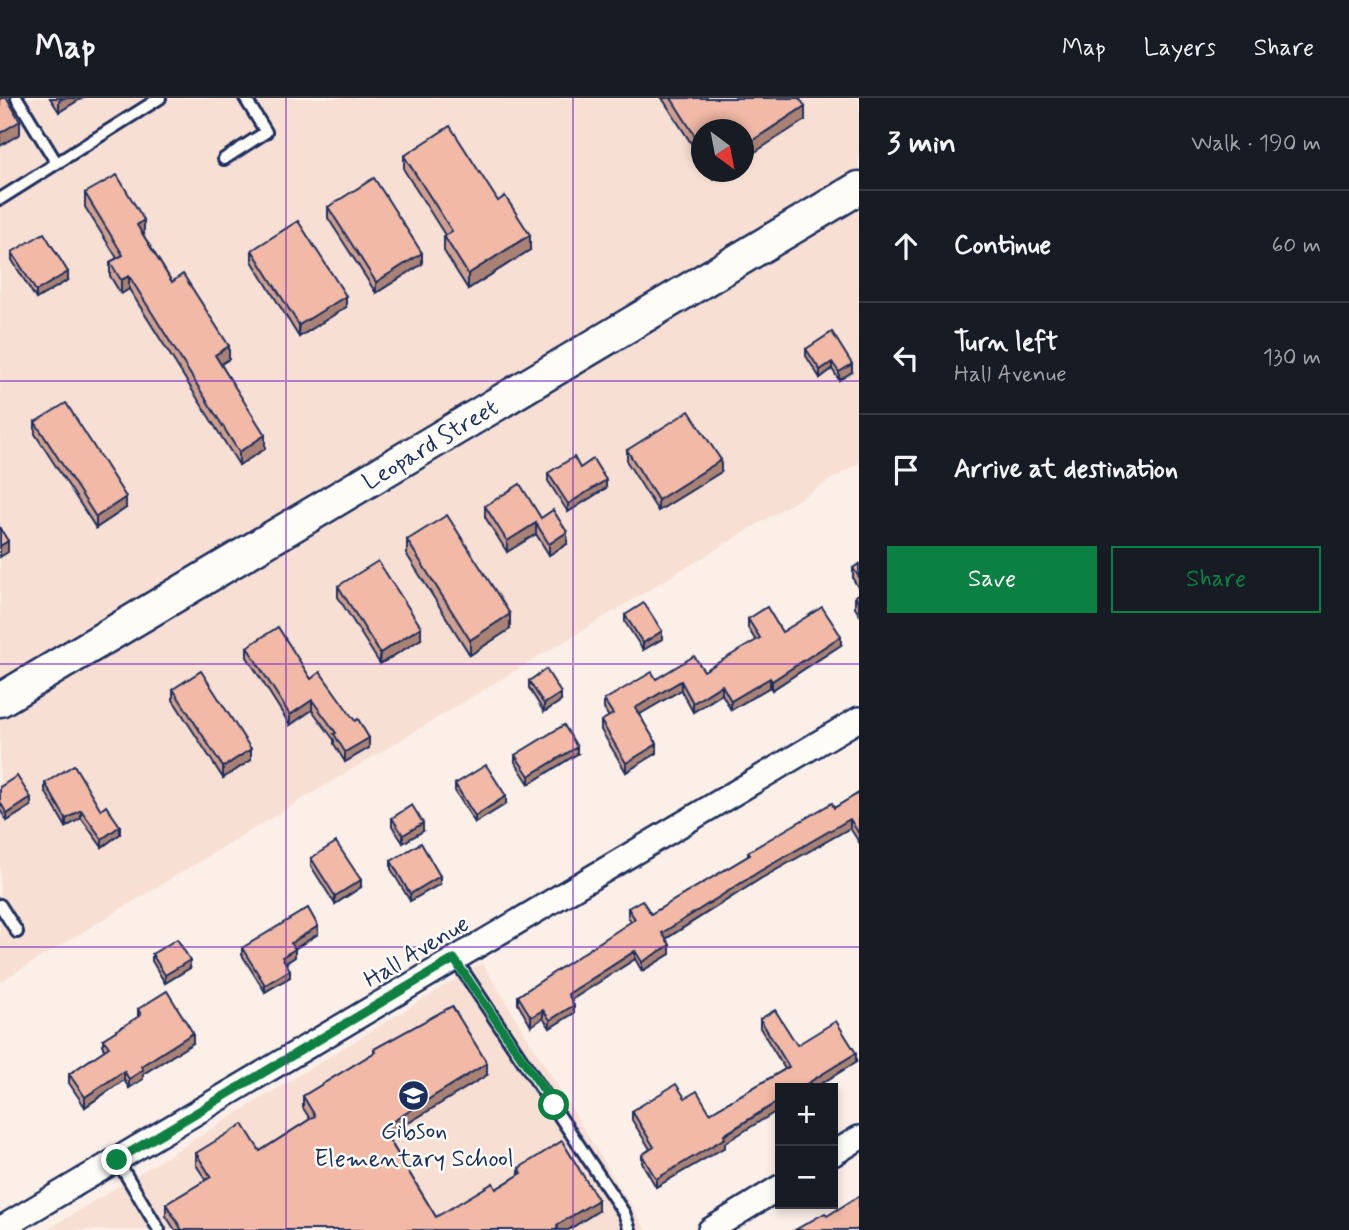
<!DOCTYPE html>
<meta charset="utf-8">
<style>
:root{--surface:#171b24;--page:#242831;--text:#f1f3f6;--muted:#9ea1a6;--line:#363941;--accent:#0b8043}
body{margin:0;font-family:Mynerve,sans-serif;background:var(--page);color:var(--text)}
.controls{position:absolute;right:21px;bottom:21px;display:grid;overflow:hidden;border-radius:0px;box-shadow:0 4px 10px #0003}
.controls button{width:63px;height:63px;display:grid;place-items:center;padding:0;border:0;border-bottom:2px solid var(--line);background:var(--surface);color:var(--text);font:35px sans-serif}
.compass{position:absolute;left:691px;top:21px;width:63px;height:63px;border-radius:50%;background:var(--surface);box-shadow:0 4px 10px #0003;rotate:148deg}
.stop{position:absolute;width:21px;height:21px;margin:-16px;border:5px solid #0b8043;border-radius:50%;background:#fff}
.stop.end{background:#0b8043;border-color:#fff;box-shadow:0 2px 7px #0008}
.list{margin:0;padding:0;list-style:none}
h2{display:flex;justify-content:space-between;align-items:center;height:91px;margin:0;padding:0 28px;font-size:30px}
h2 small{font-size:23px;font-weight:400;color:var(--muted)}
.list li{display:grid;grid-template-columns:46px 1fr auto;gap:21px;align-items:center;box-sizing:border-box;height:112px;padding:0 28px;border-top:2px solid var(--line)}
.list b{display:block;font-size:26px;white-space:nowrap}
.list p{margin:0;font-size:23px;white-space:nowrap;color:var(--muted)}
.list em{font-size:23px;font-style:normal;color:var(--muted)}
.actions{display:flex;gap:14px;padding:21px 28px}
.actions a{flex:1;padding:16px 0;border:2px solid var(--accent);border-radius:0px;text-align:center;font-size:24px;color:var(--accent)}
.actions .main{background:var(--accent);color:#fff}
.icon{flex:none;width:38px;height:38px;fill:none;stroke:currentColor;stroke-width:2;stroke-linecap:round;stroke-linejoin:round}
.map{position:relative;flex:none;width:859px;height:1132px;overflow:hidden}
header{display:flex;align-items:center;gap:42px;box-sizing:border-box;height:98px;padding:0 35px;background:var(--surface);border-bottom:2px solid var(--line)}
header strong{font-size:33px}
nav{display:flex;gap:38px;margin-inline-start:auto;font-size:24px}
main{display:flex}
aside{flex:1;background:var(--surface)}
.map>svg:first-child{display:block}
</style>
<header>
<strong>Map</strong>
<nav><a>Map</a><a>Layers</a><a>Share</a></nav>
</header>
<main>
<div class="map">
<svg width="859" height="1132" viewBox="0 0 859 1132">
<rect width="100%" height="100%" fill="#fbefe7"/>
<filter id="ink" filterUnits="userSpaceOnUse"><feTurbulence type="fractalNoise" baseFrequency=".0143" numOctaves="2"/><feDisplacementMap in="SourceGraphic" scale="14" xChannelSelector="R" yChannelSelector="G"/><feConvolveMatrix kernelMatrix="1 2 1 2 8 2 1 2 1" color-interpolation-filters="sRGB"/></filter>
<g filter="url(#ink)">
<g fill="#f8dfd4" fill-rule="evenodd">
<path d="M0,0h859v365l-859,519zM702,32h42v42h-42z"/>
<path d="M482,865l164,267h-599z"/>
</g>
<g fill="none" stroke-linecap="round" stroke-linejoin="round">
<defs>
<g id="lane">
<path d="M17,0l39,64"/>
<path d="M224,61l42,-27 -21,-34"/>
<path d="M0,101l160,-101"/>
<path d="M0,807l17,27"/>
<path d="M455,861l169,254 6,17"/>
<path d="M117,1062l42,70"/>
</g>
<g id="street">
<path d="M833,1056l26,-16"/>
<path d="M0,1131l859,-510"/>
<path d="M710,1132l70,-43"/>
</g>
<path id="secondary" d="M0,602l859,-512"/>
</defs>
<use href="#lane" stroke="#1b2f5e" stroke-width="16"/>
<use href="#street" stroke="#1b2f5e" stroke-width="28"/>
<use href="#secondary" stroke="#1b2f5e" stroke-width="37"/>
<use href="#lane" stroke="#fdfcf7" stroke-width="10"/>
<use href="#street" stroke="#fdfcf7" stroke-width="23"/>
<use href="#secondary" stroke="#fdfcf7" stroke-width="32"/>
</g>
<g fill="#cf9f8f" stroke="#1b2f5e" stroke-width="2">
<path d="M50,0h32l-23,14z"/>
<path d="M662,0h137l6,22 -103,10v30z"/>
<path d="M404,58l126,94 -62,39 -24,-38v-15l1,-1 -41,-65z"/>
<path d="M709,74h15l-11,7z"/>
<path d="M85,95l59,41 -1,1 29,47 57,77 -8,5 44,85 -26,16 -110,-176 -8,5 -11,-18v-14l7,-4 -32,-51z"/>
<path d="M328,109l94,57 -46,29 -48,-75z"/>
<path d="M252,152l94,57 -47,30 -47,-76z"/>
<path d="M12,154l56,28 -32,19 -24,-39z"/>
<path d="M806,251l46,23 -13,8 -7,-11 -12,9 -14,-22z"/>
<path d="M35,324l91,86 -30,20 -61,-94z"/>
<path d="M627,352l94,22 -63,39 -31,-49z"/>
<path d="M580,370l26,20 -38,24 -20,-31v-8z"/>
<path d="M485,408l56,12 26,26 -18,11 -13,-21 -29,18 -22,-35z"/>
<path d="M407,442l103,89 -40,26 -63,-100z"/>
<path d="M859,466v25l-6,-10v-11z"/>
<path d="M338,488l83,53 -41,25 -42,-67z"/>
<path d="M859,496v20l-4,-6v-12z"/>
<path d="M625,517l37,24 -19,11 -18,-28z"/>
<path d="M748,521l34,13 59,13 -69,45 -2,-3 -39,23 -9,-16 -29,18 -12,-22 -41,24 17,39 -31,19 -25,-42v-9l8,-4 -5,-8v-9l52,-21 48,-8 52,-30 -8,-13z"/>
<path d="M247,549l64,32 58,69 -24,14 -11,-18v-4l-22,-30 -22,15 -43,-68z"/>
<path d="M529,583l32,20 -17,11 -15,-24z"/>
<path d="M173,591l78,71 -28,18 -50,-78z"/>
<path d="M577,656l-48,30 -14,-22v-7z"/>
<path d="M45,685l56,27 19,24 -18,13 -21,-29 -15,9 -21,-36z"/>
<path d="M455,686l51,20 -31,19 -20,-32z"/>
<path d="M0,689l31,19 -24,15 -7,-11z"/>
<path d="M859,695v49l-9,-14 -90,51 -94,60 4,15 -28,17 -7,-12 -64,41 3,13 -24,15 -7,-10 -12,8 -13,-22v-8l114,-74 -4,-5v-9l23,6 97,-58v-4l86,-44z"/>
<path d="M392,720l31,13 -20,12 -11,-17z"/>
<path d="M311,760l50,29 -26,17 -24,-38z"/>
<path d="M391,763l49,23 -30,17 -19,-32z"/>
<path d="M318,836l-24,15 1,8 -9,6 4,14 -25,15 -23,-37v-7z"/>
<path d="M152,856l38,14 -25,15 -13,-22z"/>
<path d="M138,911l55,34 -50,31v5l-14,9 -5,-8 -39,27 -16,-24v-9l36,-24 -2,-2v-9l35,-22z"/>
<path d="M760,921l37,26 59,17 -42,26h-34l-55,55v4l-69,40 -14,-24v-8l8,-6 -18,-29v-9l53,-13 25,15 75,-44 -25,-41z"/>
<path d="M374,951l113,26 -100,61 49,81 60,-28 23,-14v-7l79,43 -30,19h-393l-9,-14v-12l40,-24 -10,-15v-12l64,-2 50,-32 -7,-11v-12l71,-43z"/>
</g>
<g fill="#a98274" stroke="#1b2f5e" stroke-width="2">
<path d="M64,0h18l-23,14v-11z"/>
<path d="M805,8v14l-61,39v-13z"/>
<path d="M20,23v13l-20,12v-13z"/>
<path d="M713,74h11l-11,7z"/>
<path d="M144,122v14l-7,4v-13z"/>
<path d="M530,137v15l-62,39v-15z"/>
<path d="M422,155v11l-46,29v-11z"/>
<path d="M68,174v8l-32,19v-8z"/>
<path d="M129,178v13l-8,5v-14z"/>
<path d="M346,198v11l-47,30v-12z"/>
<path d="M229,248v13l-14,9v-13z"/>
<path d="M832,264v7l-12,9v-8z"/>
<path d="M852,266v8l-13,8v-8z"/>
<path d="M265,337v14l-26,16v-13z"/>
<path d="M721,362v12l-63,39v-11z"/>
<path d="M606,382v8l-38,24v-8z"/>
<path d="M126,399v11l-30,20v-11z"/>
<path d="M536,425v11l-29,18v-11z"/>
<path d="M567,434v12l-18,11v-11z"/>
<path d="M8,443v11l-8,5v-11z"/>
<path d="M510,516v15l-40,26v-15z"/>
<path d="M421,529v12l-41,25v-11z"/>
<path d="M662,533v8l-19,11v-7z"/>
<path d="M841,538v9l-69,45v-9z"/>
<path d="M770,580v9l-39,23v-9z"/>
<path d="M681,583v9l-46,27v-9z"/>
<path d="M722,587v9l-29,18v-9z"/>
<path d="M561,595v8l-17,11v-8z"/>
<path d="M312,602v10l-22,15v-10z"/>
<path d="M369,640v10l-24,14v-10z"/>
<path d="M657,646v9l-31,19v-9z"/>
<path d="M577,649v7l-48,30v-8z"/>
<path d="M251,651v11l-28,18v-11z"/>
<path d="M506,698v8l-31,19v-7z"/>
<path d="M31,700v8l-24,15v-7z"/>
<path d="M81,712v8l-15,9v-8z"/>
<path d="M850,721v9l-90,51 -98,62v-8l98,-62z"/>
<path d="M423,725v8l-20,12v-8z"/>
<path d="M120,728v8l-18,13v-8z"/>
<path d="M440,778v8l-30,17v-7z"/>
<path d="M361,782v7l-26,17v-8z"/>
<path d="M318,828v8l-27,17v-8z"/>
<path d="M670,847v9l-28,17v-9z"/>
<path d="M295,851v8l-13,8v-8z"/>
<path d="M635,853v8l-67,43v-8z"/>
<path d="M190,862v8l-25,15v-8z"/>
<path d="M290,872v7l-25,15v-7z"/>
<path d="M574,907v8l-24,15v-8z"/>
<path d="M543,912v8l-12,8v-9z"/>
<path d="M193,935v10l-50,31v5l-14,9v-9l12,-13z"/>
<path d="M856,955v9l-42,26h-14z"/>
<path d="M487,965v12l-105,64v-11z"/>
<path d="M124,973v9l-39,27v-10z"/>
<path d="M780,1002v9l-55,34v4l-69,40v-8z"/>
<path d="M598,1102v11l-30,19h-13l2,-5z"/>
</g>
<g fill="#f1b9a6" stroke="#1b2f5e" stroke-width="2">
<path d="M0,0h7l13,23 -20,12z"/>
<path d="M671,0h128l6,8 -61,40v-16h-42v17z"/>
<path d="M450,28l48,75 7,-5 25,39 -62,39 -24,-38 8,-5 -48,-75z"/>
<path d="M117,77l27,45 -7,5 35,57 11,-8 46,72 -14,9 50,80 -26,17 -110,-176 -8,4 -11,-18 13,-7 -38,-62z"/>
<path d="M374,80l48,75 -46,29 -48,-75z"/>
<path d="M298,123l48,75 -47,29 -47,-75z"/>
<path d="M44,135l24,39 -32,19 -24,-39z"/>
<path d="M832,234l20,32 -13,8 -7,-10 -12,8 -14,-21z"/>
<path d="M66,305l60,94 -30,20 -61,-95z"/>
<path d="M689,313l32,49 -63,40 -31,-50z"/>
<path d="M574,359l6,11 13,-9 13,21 -38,24 -20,-31z"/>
<path d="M520,386l21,34 12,-8 14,22 -18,12 -13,-21 -29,18 -22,-35z"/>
<path d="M447,417l63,99 -40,26 -63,-100z"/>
<path d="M0,430l8,13 -8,5z"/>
<path d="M378,463l43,66 -41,26 -42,-67z"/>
<path d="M859,466v13l-6,-9z"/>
<path d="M859,496v9l-4,-7z"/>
<path d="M644,505l18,28 -19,12 -18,-28z"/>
<path d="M767,509l15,25 40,-25 19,29 -69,45 -2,-3 -39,23 -9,-16 -29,18 -12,-22 -46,27 22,36 -31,19 -25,-42 12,-7 -9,-14 48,-28 4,7 38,-23 10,15 56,-33 -12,-19z"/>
<path d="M278,529l33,52 9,-7 35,49 3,-2 11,19 -24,14 -11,-18 2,-1 -24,-33 -22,15 -43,-68z"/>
<path d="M546,571l15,24 -17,11 -15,-23z"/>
<path d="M201,573l50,78 -28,18 -50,-78z"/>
<path d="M564,627l13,22 -48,29 -14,-21z"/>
<path d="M74,667l27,45 5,-4 14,20 -18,13 -21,-29 -15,9 -21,-36z"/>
<path d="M486,667l20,31 -31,20 -20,-32z"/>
<path d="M17,678l14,22 -24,16 -7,-12v-15z"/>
<path d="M859,695v41l-9,-15 -90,52 -98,62 8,12 -28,17 -7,-11 -67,43 6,11 -24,15 -7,-10 -12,7 -13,-21 117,-77 -7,-11 14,-8 9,14 99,-59 -2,-3 32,-19 52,-30 2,5z"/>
<path d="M412,707l11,18 -20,12 -11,-17z"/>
<path d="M336,744l25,38 -26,16 -24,-38z"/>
<path d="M421,745l19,33 -30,18 -19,-33z"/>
<path d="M308,810l10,18 -27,17 4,6 -13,8 8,13 -25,15 -23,-37z"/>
<path d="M177,841l13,21 -25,15 -13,-21z"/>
<path d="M167,893l26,42 -52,33 2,4 -14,9 -5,-8 -39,26 -16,-23 40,-27 -6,-8 38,-24 -3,-6z"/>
<path d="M452,908l35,57 -105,65 54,89 57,-34 3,6 26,-16 -3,-5 43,-27 36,59 -41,25 1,3 -3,2h-373l-16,-26 45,-27 -15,-24 47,-29 17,27 55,-35 -12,-20 72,-44 -1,-3z"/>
<path d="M775,912l22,35 39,-24 20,32 -56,35h-20v12l-56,35 1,3 -69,41 -14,-24 12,-8 -22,-36 44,-27 9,14 12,-7 13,22 79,-46 -29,-48z"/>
<path d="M859,1098v32l-3,2h-61l30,-17 2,3z"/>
</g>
</g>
<g fill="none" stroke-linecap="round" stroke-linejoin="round" filter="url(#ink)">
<path stroke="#0b8043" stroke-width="9" d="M117,1062l337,-201 100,146"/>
</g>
<path fill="none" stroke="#7b2cbf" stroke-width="2" stroke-opacity="0.55" d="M286,0v1132M573,0v1132M0,283h859M0,566h859M0,849h859"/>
<defs>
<symbol id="school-disc" viewBox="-11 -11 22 22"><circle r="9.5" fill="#1b2f5e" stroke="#fdfcf7"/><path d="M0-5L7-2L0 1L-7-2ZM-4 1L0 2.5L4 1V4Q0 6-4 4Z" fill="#fff"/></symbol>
</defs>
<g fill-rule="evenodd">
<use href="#school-disc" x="396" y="980" width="35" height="35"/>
</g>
<g text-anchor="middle" stroke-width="5" stroke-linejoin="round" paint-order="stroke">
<g font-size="24" fill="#1b2f5e" stroke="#fdfcf7">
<text transform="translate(430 346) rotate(-31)" y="8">Leopard Street</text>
<text transform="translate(416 853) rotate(-31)" y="8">Hall Avenue</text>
</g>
<g font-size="24" fill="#1b2f5e" stroke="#fdfcf7">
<text x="414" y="1040">Gibson<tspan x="414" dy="28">Elementary School</tspan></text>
</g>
</g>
</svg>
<div class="controls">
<button>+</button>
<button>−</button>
</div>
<svg class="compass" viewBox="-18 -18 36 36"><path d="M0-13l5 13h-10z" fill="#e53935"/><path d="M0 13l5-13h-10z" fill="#9ea1a6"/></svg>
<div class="stop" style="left:554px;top:1007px"></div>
<div class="stop end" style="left:117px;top:1062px"></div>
</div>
<aside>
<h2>3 min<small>Walk · 190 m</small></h2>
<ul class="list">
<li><svg class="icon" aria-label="ahead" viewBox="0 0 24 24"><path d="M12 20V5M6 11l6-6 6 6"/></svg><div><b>Continue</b></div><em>60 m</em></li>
<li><svg class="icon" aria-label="left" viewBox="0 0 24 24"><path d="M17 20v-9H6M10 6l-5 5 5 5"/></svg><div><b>Turn left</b><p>Hall Avenue</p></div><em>130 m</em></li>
<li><svg class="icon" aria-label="arrive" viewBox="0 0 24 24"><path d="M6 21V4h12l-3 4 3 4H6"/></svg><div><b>Arrive at destination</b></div></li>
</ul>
<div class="actions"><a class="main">Save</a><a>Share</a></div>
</aside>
</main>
